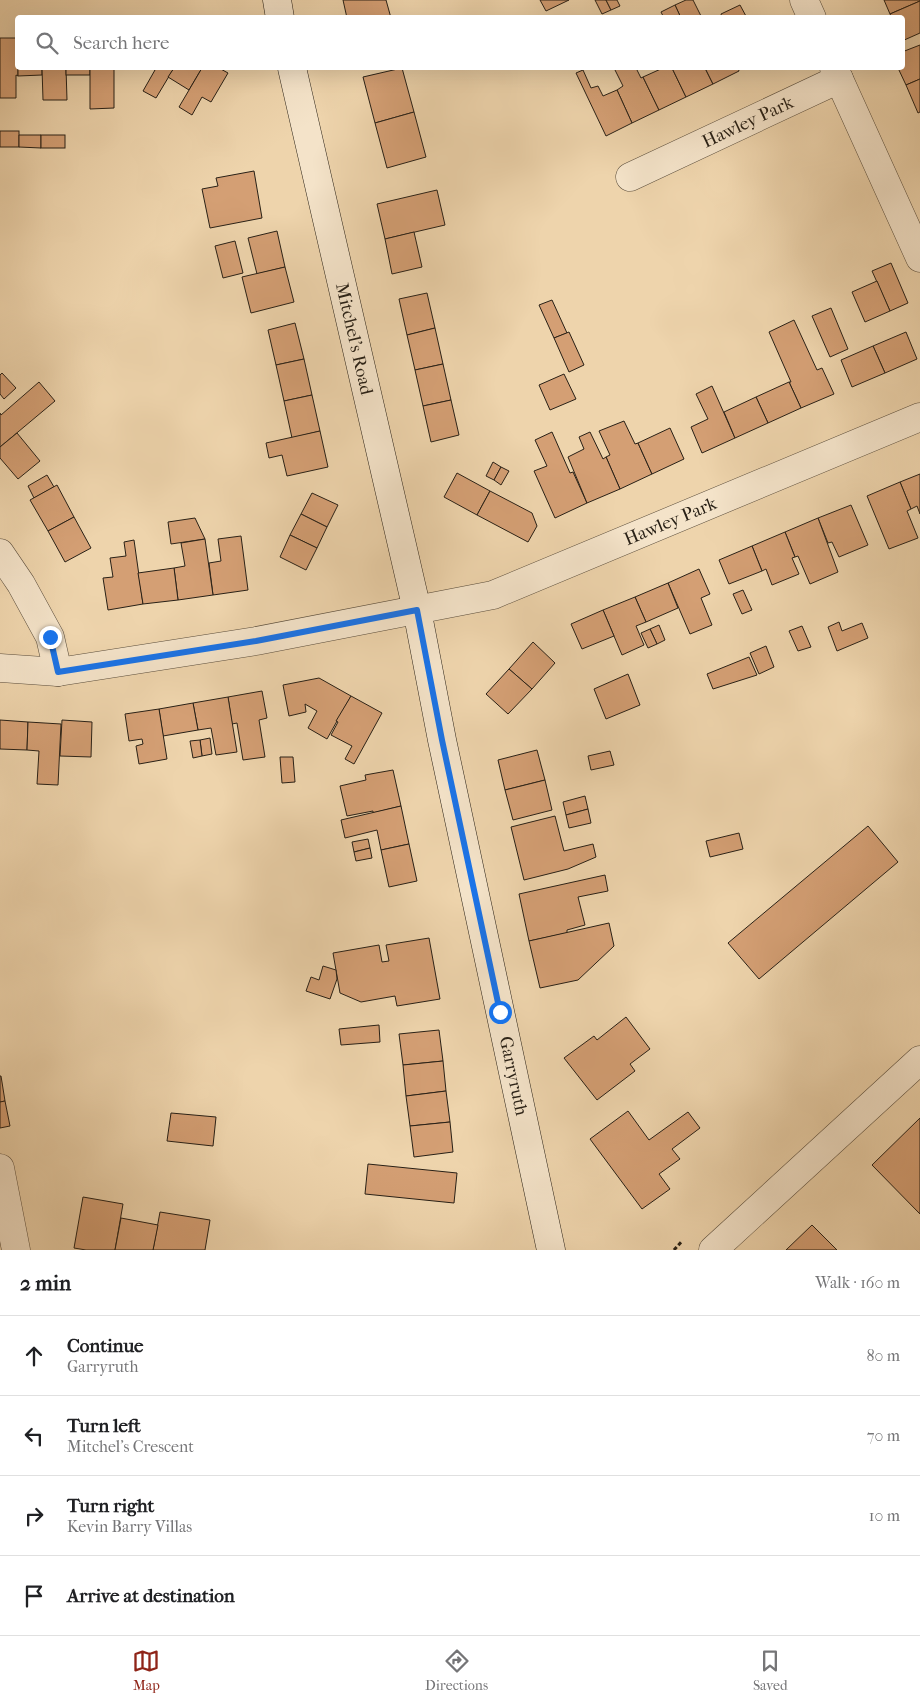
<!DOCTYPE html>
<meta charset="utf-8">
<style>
:root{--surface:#fff;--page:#f6f6f6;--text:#202124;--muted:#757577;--line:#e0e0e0;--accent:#8f2418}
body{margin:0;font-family:"IM FELL French Canon",serif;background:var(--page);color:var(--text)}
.stop{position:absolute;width:15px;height:15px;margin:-11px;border:4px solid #1a73e8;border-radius:50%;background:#fff}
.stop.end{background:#1a73e8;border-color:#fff;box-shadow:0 1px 5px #0008}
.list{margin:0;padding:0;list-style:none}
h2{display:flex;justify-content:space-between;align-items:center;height:65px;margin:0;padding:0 20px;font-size:21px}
h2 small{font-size:16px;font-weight:400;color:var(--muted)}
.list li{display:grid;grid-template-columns:32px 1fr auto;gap:15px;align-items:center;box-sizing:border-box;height:80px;padding:0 20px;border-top:1px solid var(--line)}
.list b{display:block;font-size:19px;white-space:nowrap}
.list p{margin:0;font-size:16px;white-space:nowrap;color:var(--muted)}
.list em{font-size:16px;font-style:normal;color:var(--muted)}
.icon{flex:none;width:28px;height:28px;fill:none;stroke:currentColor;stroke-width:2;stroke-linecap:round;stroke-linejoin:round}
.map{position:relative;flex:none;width:920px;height:1250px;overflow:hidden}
.search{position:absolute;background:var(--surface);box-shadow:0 5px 20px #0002;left:15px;right:15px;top:15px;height:55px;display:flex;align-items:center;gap:12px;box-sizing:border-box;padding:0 18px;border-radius:5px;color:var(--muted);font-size:19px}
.sheet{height:385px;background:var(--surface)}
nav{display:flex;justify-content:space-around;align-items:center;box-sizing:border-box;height:70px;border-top:1px solid var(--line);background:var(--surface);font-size:14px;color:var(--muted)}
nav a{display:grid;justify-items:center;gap:2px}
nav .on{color:var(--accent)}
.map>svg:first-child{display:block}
</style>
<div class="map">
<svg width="920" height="1250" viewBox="0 0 920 1250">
<rect width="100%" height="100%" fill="#eed4ac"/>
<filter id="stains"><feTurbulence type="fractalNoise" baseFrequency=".004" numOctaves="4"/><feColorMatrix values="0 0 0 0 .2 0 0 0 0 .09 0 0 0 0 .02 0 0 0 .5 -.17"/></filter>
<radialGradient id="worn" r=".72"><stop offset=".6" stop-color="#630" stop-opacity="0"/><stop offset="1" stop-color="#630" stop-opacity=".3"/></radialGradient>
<g fill="#d49f74" stroke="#282016">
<path d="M343,0h43l5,18h-44z"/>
<path d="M540,0h29l-23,11z"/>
<path d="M595,0h11l5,10 -9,4z"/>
<path d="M606,0h11l3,6 -9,4z"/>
<path d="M686,0h7l8,16 -20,2 -6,-13z"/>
<path d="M884,0h36v1l-30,13z"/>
<path d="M920,1v32l-18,8v-23h-10l-2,-4z"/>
<path d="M675,5l6,13h-17l-3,-6z"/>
<path d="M740,5l7,13h-25l-1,-4z"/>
<path d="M0,38h18v38l-2,-1v23h-16z"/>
<path d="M920,45v34l-14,6 -8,-17h4v-16z"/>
<path d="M18,68h24v7l-24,1z"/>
<path d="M42,68h24l1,32h-24z"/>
<rect x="66" y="68" width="24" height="7"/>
<path d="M90,68h24v40l-24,1z"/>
<path d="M151,68h23l-18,30 -13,-7 12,-21z"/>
<path d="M174,68h28l-13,22 -21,-13z"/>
<path d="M202,68h17l9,5 -17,29 -9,-5 -10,18 -13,-8z"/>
<path d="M402,68l12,44 -39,11 -12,-46z"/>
<path d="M614,68h22l5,10 2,-1 16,33 -27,13 -15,-33 6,-4z"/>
<path d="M663,68h9l14,29 -27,13 -16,-33z"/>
<path d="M672,68h33l8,16 -27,13z"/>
<path d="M705,68h33l1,3 -26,13z"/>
<path d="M583,70l8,18 7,-2 5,10 14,-6 15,33 -26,13 -30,-63z"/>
<path d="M920,79v33l-2,1 -12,-28z"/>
<path d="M414,112l12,45 -39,11 -12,-45z"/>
<rect x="0" y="131" width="19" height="16"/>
<path d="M19,135h22v13l-22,-1z"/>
<rect x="41" y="135" width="24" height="13"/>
<path d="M254,171l8,47 -52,10 -8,-39 16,-3 -2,-8z"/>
<path d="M437,190l8,35 -60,14 -8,-35z"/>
<path d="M277,231l8,36 -28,7 -9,-36z"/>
<path d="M414,232l8,35 -30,7 -7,-35z"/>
<path d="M235,241l8,32 -20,5 -8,-32z"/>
<path d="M891,263l17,40 -18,8 -18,-40z"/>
<path d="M285,267l9,35 -43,11 -9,-36z"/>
<path d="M877,281l13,30 -25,11 -13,-30z"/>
<path d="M427,293l8,35 -28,7 -8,-36z"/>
<path d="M552,300l15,33 -13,5 -15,-33z"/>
<path d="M831,308l17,41 -18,8 -18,-41z"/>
<path d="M794,320l23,50 5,-2 12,26 -33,14 -12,-26h2l-22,-50z"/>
<path d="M295,323l9,36 -28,6 -8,-35z"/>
<path d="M435,328l8,36 -28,6 -8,-35z"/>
<path d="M569,332l15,33 -15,7 -15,-34z"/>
<path d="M906,332l11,27 -32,14 -12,-27z"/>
<path d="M873,346l12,27 -33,14 -11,-27z"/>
<path d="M304,359l8,36 -28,6 -8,-36z"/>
<path d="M443,364l8,36 -28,6 -8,-36z"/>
<path d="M2,373l14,15 -12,11 -4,-5v-19z"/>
<path d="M564,374l12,25 -26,11 -11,-25z"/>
<path d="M39,382l16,19 -55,46v-34l1,2z"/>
<path d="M789,382l12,26 -33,15 -12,-26z"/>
<path d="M712,386l23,52 -33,15 -11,-26 17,-8 -12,-25z"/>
<path d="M312,395l8,36 -28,7 -8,-37z"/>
<path d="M756,397l12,26 -33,15 -11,-26z"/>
<path d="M451,400l8,35 -28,7 -8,-36z"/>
<path d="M624,421l11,23 3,-1 14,31 -32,15 -14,-32 4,-2 -11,-24z"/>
<path d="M670,428l14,31 -32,15 -14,-31z"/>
<path d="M320,431l8,36 -41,9 -5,-21 -13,3 -3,-15z"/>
<path d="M552,432l18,41 3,-1 14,31 -32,15 -21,-47 13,-5 -12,-26z"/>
<path d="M590,432l13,27 3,-2 14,32 -33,14 -19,-46 16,-8 -5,-12z"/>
<path d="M17,433l23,28 -22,18 -18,-21v-11z"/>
<path d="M493,462l8,5 -7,13 -8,-4z"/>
<path d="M501,467l8,4 -8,14 -7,-5z"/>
<path d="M457,473l33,18 -13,24 -33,-18z"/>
<path d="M920,474v40l-3,-8 -6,3 -11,-27z"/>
<path d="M47,475l7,12 -20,11 -6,-12z"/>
<path d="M900,482l11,27 -4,2 11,27 -29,11 -22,-53z"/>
<path d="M57,485l17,32 -26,14 -18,-31z"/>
<path d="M490,491l42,22 5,13 -9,16 -51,-27z"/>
<path d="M312,493l26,12 -11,22 -26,-13z"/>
<path d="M851,505l17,40 -29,12 -7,-15 -4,1 -10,-25z"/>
<path d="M301,514l26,13 -10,21 -27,-13z"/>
<path d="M74,517l17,31 -26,14 -17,-31z"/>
<path d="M195,518l10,21 -34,5 -3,-22z"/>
<path d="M818,518l20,54 -28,12 -12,-28 -3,1 -10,-25z"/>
<path d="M785,532l10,25 -3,1 7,16 -27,11 -6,-16 -4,2 -10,-25z"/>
<path d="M290,535l27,13 -11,22 -26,-13z"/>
<path d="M241,536l7,54 -35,5 -4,-32 12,-2 -3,-22z"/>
<path d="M205,539l8,56 -35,5 -4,-32 11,-2 -4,-23z"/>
<path d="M134,540l9,64 -35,6 -5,-32 10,-1 -3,-19 16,-2 -2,-14z"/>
<path d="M752,546l10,25 -33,13 -10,-24z"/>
<path d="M174,568l4,32 -35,4 -5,-31z"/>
<path d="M699,569l11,25 -9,4 11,27 -22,9 -22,-51z"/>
<path d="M668,583l10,25 -32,14 -11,-25z"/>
<path d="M743,590l9,20 -10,4 -9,-20z"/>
<path d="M635,597l11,25 -10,4 8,19 -22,10 -19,-45z"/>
<path d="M603,610l11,26 -32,13 -11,-25z"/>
<path d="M839,622l3,9 20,-8 6,15 -31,13 -9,-24z"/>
<path d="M659,625l6,15 -8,4 -7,-15z"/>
<path d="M802,626l9,21 -13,4 -9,-20z"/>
<path d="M650,629l7,15 -9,4 -7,-15z"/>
<path d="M533,642l22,21 -23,26 -23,-20z"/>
<path d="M766,646l8,21 -15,7 -9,-21z"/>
<path d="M749,657l8,18 -44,14 -6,-15z"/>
<path d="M509,669l23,20 -24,25 -22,-20z"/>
<path d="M628,674l12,31 -34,14 -12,-30z"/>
<path d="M319,678l32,18 -24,43 -19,-11 9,-17 -12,-7 1,8 -17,4 -6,-31z"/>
<path d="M262,691l5,27 -8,2 6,37 -22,3 -6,-37 -5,1 -4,-27z"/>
<path d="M351,696l31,17 -28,51 -9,-5 7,-13 -21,-11 7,-13 -2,-1z"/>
<path d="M228,697l9,55 -21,3 -5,-27 -13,2 -5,-27z"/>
<path d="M193,703l5,27 -35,6 -4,-27z"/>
<path d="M159,709l8,50 -28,5 -3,-18 7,-2 -1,-5 -13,2 -4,-27z"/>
<path d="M0,720l28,2 -1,28 -27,-1z"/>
<path d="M62,720l30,2 -1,35 -31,-1z"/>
<path d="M28,722l33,2 -3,61 -21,-1 2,-33 -12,-1z"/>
<path d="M210,738l2,16 -10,2 -2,-16z"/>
<path d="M200,740l2,16 -9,2 -3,-17z"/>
<path d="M537,750l8,30 -40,10 -7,-30z"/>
<path d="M610,751l4,14 -23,5 -3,-14z"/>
<path d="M280,757h13l2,25 -13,1z"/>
<path d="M393,770l8,36 -28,7v-2l-26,5 -7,-30 26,-6 -1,-5z"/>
<path d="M545,780l7,30 -39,10 -8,-30z"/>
<path d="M585,796l3,13 -22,6 -3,-13z"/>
<path d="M401,806l8,38 -28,6 -4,-20 -32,8 -4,-18z"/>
<path d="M588,809l3,14 -22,5 -3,-13z"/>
<path d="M555,816l9,35 29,-7 3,13 -28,12 -44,11 -13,-53z"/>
<path d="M868,826l30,36 -139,117 -31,-36z"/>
<path d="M739,833l4,16 -33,8 -4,-16z"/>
<path d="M368,839l2,9 -16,4 -2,-10z"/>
<path d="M409,844l8,37 -28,6 -8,-37z"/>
<path d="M370,848l2,10 -16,3 -2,-9z"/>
<path d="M605,875l3,16 -30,6 7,28 -18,5v3l-38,8 -10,-47z"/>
<path d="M609,923l5,23 -36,34 -38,8 -11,-47z"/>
<path d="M429,938l11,61 -43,7 -2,-10 -34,6 -21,-9 -7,-40 46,-8 3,17 7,-1 -3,-16z"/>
<path d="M323,966l13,4 1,9 -7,20 -24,-8 5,-14 8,3z"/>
<path d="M626,1017l24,32 -20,15 5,7 -38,29 -33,-42 30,-22 3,4z"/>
<path d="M379,1025l1,17 -39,3 -2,-16z"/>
<path d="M439,1030l4,31 -40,4 -4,-31z"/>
<path d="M443,1061l3,30 -40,5 -3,-31z"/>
<path d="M0,1076h1l4,25 -5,1z"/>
<path d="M446,1091l4,31 -40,4 -4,-30z"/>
<path d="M5,1101l5,25 -10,2v-26z"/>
<path d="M628,1111l21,29 39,-28 12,16 -28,21 8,10 -21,15 11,15 -28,20 -52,-70z"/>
<path d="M171,1113l45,4 -3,29 -46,-5z"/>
<path d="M920,1118v96l-48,-49z"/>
<path d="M450,1122l3,30 -39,5 -4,-31z"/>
<path d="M368,1164l89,9 -3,30 -89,-9z"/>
<path d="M83,1197l40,7 -8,46h-29l-12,-2z"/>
<path d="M160,1212l50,8 -5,30h-52z"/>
<path d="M121,1218l37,7 -5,25h-38z"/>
<path d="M812,1225l25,25h-51z"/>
</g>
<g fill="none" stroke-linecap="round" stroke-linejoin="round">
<defs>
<g id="street">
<path d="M804,0l8,18"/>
<path d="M834,68l86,190"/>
<path id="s1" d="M630,177l209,-98"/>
<path d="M0,553l21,31 29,53 8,35"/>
<path id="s2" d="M0,668l58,4 198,-31 237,-46 427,-178"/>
<path d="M0,1168l16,82"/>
<path d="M713,1250l207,-190"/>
</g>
<g id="secondary">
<path d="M277,0l3,18"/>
<path id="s3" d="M292,68l125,542 25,130 109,510"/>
</g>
</defs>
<use href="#street" stroke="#5a4d3c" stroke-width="29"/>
<use href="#secondary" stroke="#282016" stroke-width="29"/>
<path stroke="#282016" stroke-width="3" stroke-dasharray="4 2.5" stroke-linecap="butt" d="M674,1250l8,-9"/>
<use href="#street" stroke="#f4e3c9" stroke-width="28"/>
<use href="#secondary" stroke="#f4e3c9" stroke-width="28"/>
</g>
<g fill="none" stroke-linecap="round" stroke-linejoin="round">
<path stroke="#1a73e8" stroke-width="6" d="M50,637l8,35 198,-31 161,-31 25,130 58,272"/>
</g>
<g text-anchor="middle" stroke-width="5" stroke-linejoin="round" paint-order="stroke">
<g font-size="18" fill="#282016" stroke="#f4e3c9">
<text dy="6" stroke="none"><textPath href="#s1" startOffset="130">Hawley Park</textPath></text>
<text dy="6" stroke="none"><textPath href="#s3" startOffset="278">Mitchel's Road</textPath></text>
<text dy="6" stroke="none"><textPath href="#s2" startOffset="692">Hawley Park</textPath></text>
<text dy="6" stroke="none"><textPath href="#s3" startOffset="1032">Garryruth</textPath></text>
</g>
</g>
<rect width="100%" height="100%" filter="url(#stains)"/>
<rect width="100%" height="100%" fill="url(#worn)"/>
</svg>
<div class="stop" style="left:500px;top:1012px"></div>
<div class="stop end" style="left:50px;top:637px"></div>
<div class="search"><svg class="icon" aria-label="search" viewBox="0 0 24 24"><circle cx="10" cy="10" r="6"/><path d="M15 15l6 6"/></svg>Search here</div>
</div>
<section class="sheet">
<h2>2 min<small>Walk · 160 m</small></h2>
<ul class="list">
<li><svg class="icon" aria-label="ahead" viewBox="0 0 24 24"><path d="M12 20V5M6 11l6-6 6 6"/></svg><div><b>Continue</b><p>Garryruth</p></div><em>80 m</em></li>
<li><svg class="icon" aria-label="left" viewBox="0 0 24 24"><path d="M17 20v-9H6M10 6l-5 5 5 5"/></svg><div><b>Turn left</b><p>Mitchel's Crescent</p></div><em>70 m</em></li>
<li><svg class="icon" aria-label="right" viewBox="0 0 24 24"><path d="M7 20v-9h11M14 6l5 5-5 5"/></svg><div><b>Turn right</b><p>Kevin Barry Villas</p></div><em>10 m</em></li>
<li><svg class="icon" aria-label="arrive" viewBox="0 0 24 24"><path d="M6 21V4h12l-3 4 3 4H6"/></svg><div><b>Arrive at destination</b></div></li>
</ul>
</section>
<nav>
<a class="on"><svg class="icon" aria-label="map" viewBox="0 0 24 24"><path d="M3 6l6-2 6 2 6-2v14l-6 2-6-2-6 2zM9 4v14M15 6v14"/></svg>Map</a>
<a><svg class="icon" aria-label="directions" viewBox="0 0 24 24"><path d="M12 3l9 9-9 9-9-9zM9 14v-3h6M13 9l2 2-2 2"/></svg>Directions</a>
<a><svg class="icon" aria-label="saved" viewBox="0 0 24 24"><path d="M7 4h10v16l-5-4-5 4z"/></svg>Saved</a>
</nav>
